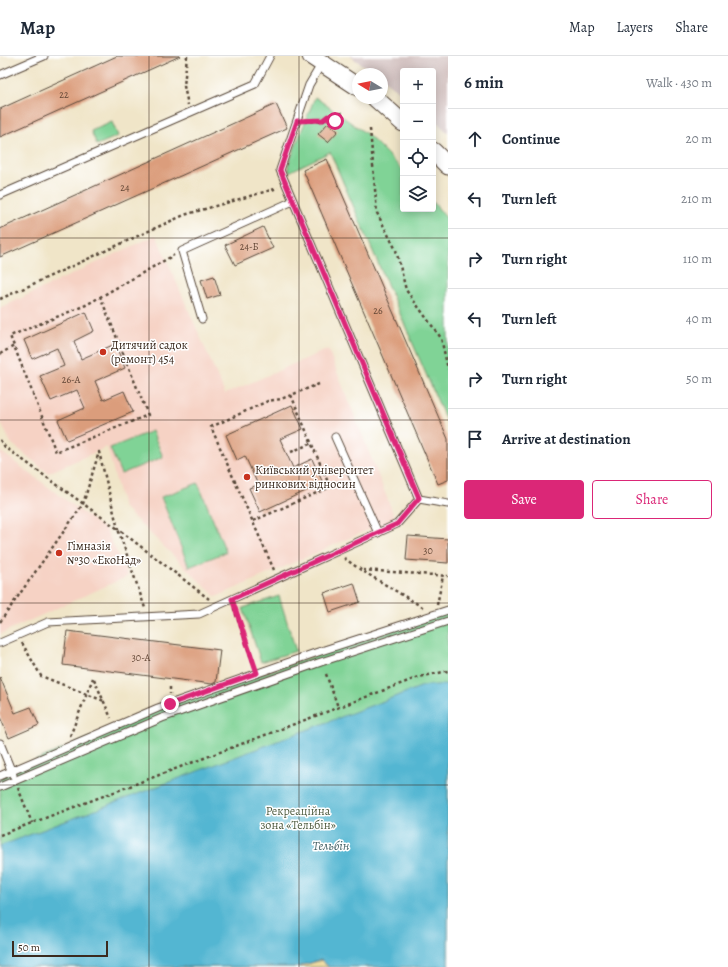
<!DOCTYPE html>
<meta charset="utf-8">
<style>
:root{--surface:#fff;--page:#f6f6f7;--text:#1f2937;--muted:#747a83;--line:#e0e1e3;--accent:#db2777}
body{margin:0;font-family:Alegreya,serif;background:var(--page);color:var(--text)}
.controls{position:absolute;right:12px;top:12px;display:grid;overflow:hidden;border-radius:4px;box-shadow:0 2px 10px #0003}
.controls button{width:36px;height:36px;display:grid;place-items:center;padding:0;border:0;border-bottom:1px solid var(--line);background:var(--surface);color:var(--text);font:20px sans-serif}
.compass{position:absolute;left:352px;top:12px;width:36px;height:36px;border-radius:50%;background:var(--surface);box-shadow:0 2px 10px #0003;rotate:280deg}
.scale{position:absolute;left:12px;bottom:10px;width:96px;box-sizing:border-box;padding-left:4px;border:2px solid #3b2a1e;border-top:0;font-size:11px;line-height:14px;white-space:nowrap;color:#3b2a1e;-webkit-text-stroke:3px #fff;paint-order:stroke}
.stop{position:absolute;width:12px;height:12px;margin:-9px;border:3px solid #db2777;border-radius:50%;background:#fff}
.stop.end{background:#db2777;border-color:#fff;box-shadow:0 1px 4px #0008}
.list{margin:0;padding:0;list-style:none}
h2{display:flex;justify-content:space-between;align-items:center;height:52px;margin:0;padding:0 16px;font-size:17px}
h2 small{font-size:13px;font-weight:400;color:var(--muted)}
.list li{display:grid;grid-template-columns:26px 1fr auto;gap:12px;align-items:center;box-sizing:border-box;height:60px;padding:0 16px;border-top:1px solid var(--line)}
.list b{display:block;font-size:15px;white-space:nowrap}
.list em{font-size:13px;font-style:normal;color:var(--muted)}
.actions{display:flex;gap:8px;padding:12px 16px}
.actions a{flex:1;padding:9px 0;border:1px solid var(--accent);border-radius:4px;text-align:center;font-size:14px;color:var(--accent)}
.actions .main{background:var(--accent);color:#fff}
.icon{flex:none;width:22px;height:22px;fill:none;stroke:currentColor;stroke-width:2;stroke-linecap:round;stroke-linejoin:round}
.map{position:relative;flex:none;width:448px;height:911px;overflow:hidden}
header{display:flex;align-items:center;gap:24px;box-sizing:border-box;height:56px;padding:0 20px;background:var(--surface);border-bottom:1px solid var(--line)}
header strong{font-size:19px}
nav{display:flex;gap:22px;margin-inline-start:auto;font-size:14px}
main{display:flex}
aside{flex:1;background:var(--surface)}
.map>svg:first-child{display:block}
</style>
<header>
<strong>Map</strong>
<nav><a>Map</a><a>Layers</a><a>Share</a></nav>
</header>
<main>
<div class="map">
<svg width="448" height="911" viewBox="0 0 448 911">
<rect width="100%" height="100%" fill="#fff"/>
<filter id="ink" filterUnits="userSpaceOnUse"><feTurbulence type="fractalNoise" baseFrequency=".025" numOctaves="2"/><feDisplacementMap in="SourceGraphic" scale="8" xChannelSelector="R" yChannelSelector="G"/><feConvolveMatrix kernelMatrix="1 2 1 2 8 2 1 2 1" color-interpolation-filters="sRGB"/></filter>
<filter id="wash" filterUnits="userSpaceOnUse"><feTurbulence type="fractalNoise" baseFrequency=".012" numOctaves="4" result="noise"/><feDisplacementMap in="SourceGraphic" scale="16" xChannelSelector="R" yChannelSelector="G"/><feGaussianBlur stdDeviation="0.9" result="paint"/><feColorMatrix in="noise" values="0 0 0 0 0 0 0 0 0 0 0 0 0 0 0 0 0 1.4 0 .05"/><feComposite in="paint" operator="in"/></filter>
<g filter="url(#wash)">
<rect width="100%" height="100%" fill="#f0e5c8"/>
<g fill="#f6d2c4">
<path d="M156,179l69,159 103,-45 67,169 -179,79 -93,-90 -16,-60 -59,26 -37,-30 -11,-22v-113z"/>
<path d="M0,395l106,79 22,46 -128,58z"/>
</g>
<path fill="#d1bfbe" d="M350,0h98v77l-15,-15v-47h-30v23l-21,-15v-5h-7z"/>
<g fill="#80d396" stroke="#5e7e5a">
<path d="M315,41l53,38 35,35v39h30v-7l15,18v205l-118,-273 -41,20 -1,-7z"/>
<path d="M112,66l6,14 -21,9 -6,-14z"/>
<path d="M152,375l11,26 -42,17 -11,-26z"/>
<path d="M198,427l28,69 -37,15 -28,-70z"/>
<path d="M279,540l17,55 -35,11 -18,-54z"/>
<path d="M448,555v356h-448v-192l167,-69z"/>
</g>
<path fill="#eeda9e" stroke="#94825e" d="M321,904l8,7h-32z"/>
<path fill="#53b6d2" stroke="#477078" d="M448,628v283h-119l-8,-7 -24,7h-297v-121l423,-160z"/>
<g id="blocks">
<g fill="#db9d7c">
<path d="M117,0h63l-180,81v-28z"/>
<path d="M276,48l11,24 -287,129v-28z"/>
<path d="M328,67l10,8 -10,11 -10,-8z"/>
<path d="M327,103l121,280v41l-10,4 -135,-314z"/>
<path d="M263,171l10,21 -38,17 -10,-20z"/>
<path d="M214,220l6,19 -13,4 -6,-19z"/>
<path d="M86,256l8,19 -20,10 7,18 34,-15 10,24 -30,13 8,19 21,-9 9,21 -66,28 -9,-20 27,-12 -8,-18 -26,11 -11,-25 24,-10 -7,-18 -25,11 -8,-19z"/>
<path d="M292,349l11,24 -23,10 13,29 19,-9 11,24 -63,29 -11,-24 9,-3 -13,-29 -8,4 -11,-25z"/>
<path d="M408,480l40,3v24l-42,-3z"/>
<path d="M354,527l6,19 -30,10 -6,-19z"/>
<path d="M67,575l153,19 -4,32 -4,2 -149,-19z"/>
<path d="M0,621l15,36 16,-6 8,18 -30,13 -9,-21z"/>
</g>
</g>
</g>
<g filter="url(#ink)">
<use href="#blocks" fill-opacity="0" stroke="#564638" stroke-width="1"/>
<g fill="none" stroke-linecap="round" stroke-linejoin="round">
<defs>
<g id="service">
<path d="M322,7l-13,22 -29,85 139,329 29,5"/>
<path d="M0,19l44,-19"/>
<path d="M0,139l255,-111 15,-28"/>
<path d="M202,263l-20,-68 111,-50"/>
<path d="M335,381l43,96"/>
<path d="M0,587l48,-21 151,-8 198,-90 22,-25"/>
<path d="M0,687l13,32"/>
<path d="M0,720l158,-68 160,-56 130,-42"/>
<path d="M0,731l162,-69 159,-56 127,-41"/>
</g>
<g id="tertiary">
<path d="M311,0l47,31"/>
<path d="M375,42l28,25"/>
<path d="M433,95l15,15"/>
</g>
</defs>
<use href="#service" stroke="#564638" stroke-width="9"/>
<use href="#tertiary" stroke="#564638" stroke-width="19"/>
<g stroke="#564638" stroke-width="2.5" stroke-dasharray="3 3" stroke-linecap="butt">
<path d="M187,0l-3,30 4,19"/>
<path d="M305,65h18l5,-5 7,5 9,-11"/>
<path d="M370,73l7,84 19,37 10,40 35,48 7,31"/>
<path d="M100,240l48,119 -92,37 -46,-116 76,-31 88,-50"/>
<path d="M0,243l184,-84 94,-27"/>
<path d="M0,298l14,-8"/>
<path d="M291,339l39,92"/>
<path d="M0,384l5,7 113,82 27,79"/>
<path d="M291,396l21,-9"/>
<path d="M253,465l93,-41"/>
<path d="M344,502l17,12 63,38"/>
<path d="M274,514l-63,-143 57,-26 13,-2 38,-15"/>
<path d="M363,514l85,6"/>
<path d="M437,549l6,-29"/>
<path d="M234,552l20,57"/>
<path d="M0,566l83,-118 16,-52 19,77 91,70"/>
<path d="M22,587l19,33 63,25"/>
<path d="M326,618l12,33"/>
<path d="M94,623l17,39"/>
<path d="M170,631v7"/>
<path d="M70,680l23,-58"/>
<path d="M18,732l14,35"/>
<path d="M0,779l419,-158 29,-6"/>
</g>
<use href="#service" stroke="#fff" stroke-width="7"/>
<use href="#tertiary" stroke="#fff" stroke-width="17"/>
</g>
</g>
<g fill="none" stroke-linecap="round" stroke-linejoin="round" filter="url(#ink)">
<path stroke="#db2777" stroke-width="5" d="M170,648l87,-31 -25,-74 165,-75 22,-26 -139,-328 17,-49 26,-1 5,-4 7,5"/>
</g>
<path fill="none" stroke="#3b2a1e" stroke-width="1" stroke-opacity="0.55" d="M149,0v911M299,0v911M0,182h448M0,364h448M0,547h448M0,729h448"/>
<g fill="#c8321e" stroke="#fff" stroke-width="1.5">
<circle cx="103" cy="296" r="4"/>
<circle cx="247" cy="421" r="4"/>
<circle cx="59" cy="497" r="4"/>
</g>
<g text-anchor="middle" stroke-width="3" stroke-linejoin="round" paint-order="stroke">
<g font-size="10" fill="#634736">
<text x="64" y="42">22</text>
<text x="125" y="135">24</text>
<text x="249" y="194">24-Б</text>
<text x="378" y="258">26</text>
<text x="71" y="327">26-А</text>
<text x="428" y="498">30</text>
<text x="141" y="605">30-А</text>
</g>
<g font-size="12" fill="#3b2a1e" stroke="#fff" text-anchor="start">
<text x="111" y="293">Дитячий садок<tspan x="111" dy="14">(ремонт) 454</tspan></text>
<text x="255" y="418">Київський університет<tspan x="255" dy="14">ринкових відносин</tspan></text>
<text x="67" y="494">Гімназія<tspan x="67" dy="14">№30 «ЕкоНад»</tspan></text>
</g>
<g font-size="12" fill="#505d42" stroke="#fff">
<text x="298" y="759">Рекреаційна<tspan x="298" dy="14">зона «Тельбін»</tspan></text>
</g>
<g font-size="13" font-style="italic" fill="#456266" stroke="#fff">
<text x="331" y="794">Тельбін</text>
</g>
</g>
</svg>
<div class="controls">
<button>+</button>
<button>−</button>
<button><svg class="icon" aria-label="locate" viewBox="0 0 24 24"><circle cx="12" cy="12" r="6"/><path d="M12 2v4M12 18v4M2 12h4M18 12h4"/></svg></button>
<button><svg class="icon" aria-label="layers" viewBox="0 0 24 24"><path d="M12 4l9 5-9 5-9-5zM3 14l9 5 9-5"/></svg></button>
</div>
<svg class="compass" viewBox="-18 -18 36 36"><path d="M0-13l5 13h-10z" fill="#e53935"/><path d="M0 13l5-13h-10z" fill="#747a83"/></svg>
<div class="scale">50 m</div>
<div class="stop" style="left:335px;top:65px"></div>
<div class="stop end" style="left:170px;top:648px"></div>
</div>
<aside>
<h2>6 min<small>Walk · 430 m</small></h2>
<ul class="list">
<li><svg class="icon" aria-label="ahead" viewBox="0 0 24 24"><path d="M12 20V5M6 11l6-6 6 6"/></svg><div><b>Continue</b></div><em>20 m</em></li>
<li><svg class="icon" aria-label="left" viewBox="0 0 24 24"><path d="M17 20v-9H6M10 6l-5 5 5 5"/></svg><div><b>Turn left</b></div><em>210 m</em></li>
<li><svg class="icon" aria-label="right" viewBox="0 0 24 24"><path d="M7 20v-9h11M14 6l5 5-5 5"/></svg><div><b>Turn right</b></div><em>110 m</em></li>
<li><svg class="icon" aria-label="left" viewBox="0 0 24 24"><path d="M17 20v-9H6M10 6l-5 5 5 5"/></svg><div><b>Turn left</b></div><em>40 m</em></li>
<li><svg class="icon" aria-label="right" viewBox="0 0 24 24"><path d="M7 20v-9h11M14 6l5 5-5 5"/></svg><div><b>Turn right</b></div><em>50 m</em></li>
<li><svg class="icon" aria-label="arrive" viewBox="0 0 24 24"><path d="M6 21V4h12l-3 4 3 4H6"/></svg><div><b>Arrive at destination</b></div></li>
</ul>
<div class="actions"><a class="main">Save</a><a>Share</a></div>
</aside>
</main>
